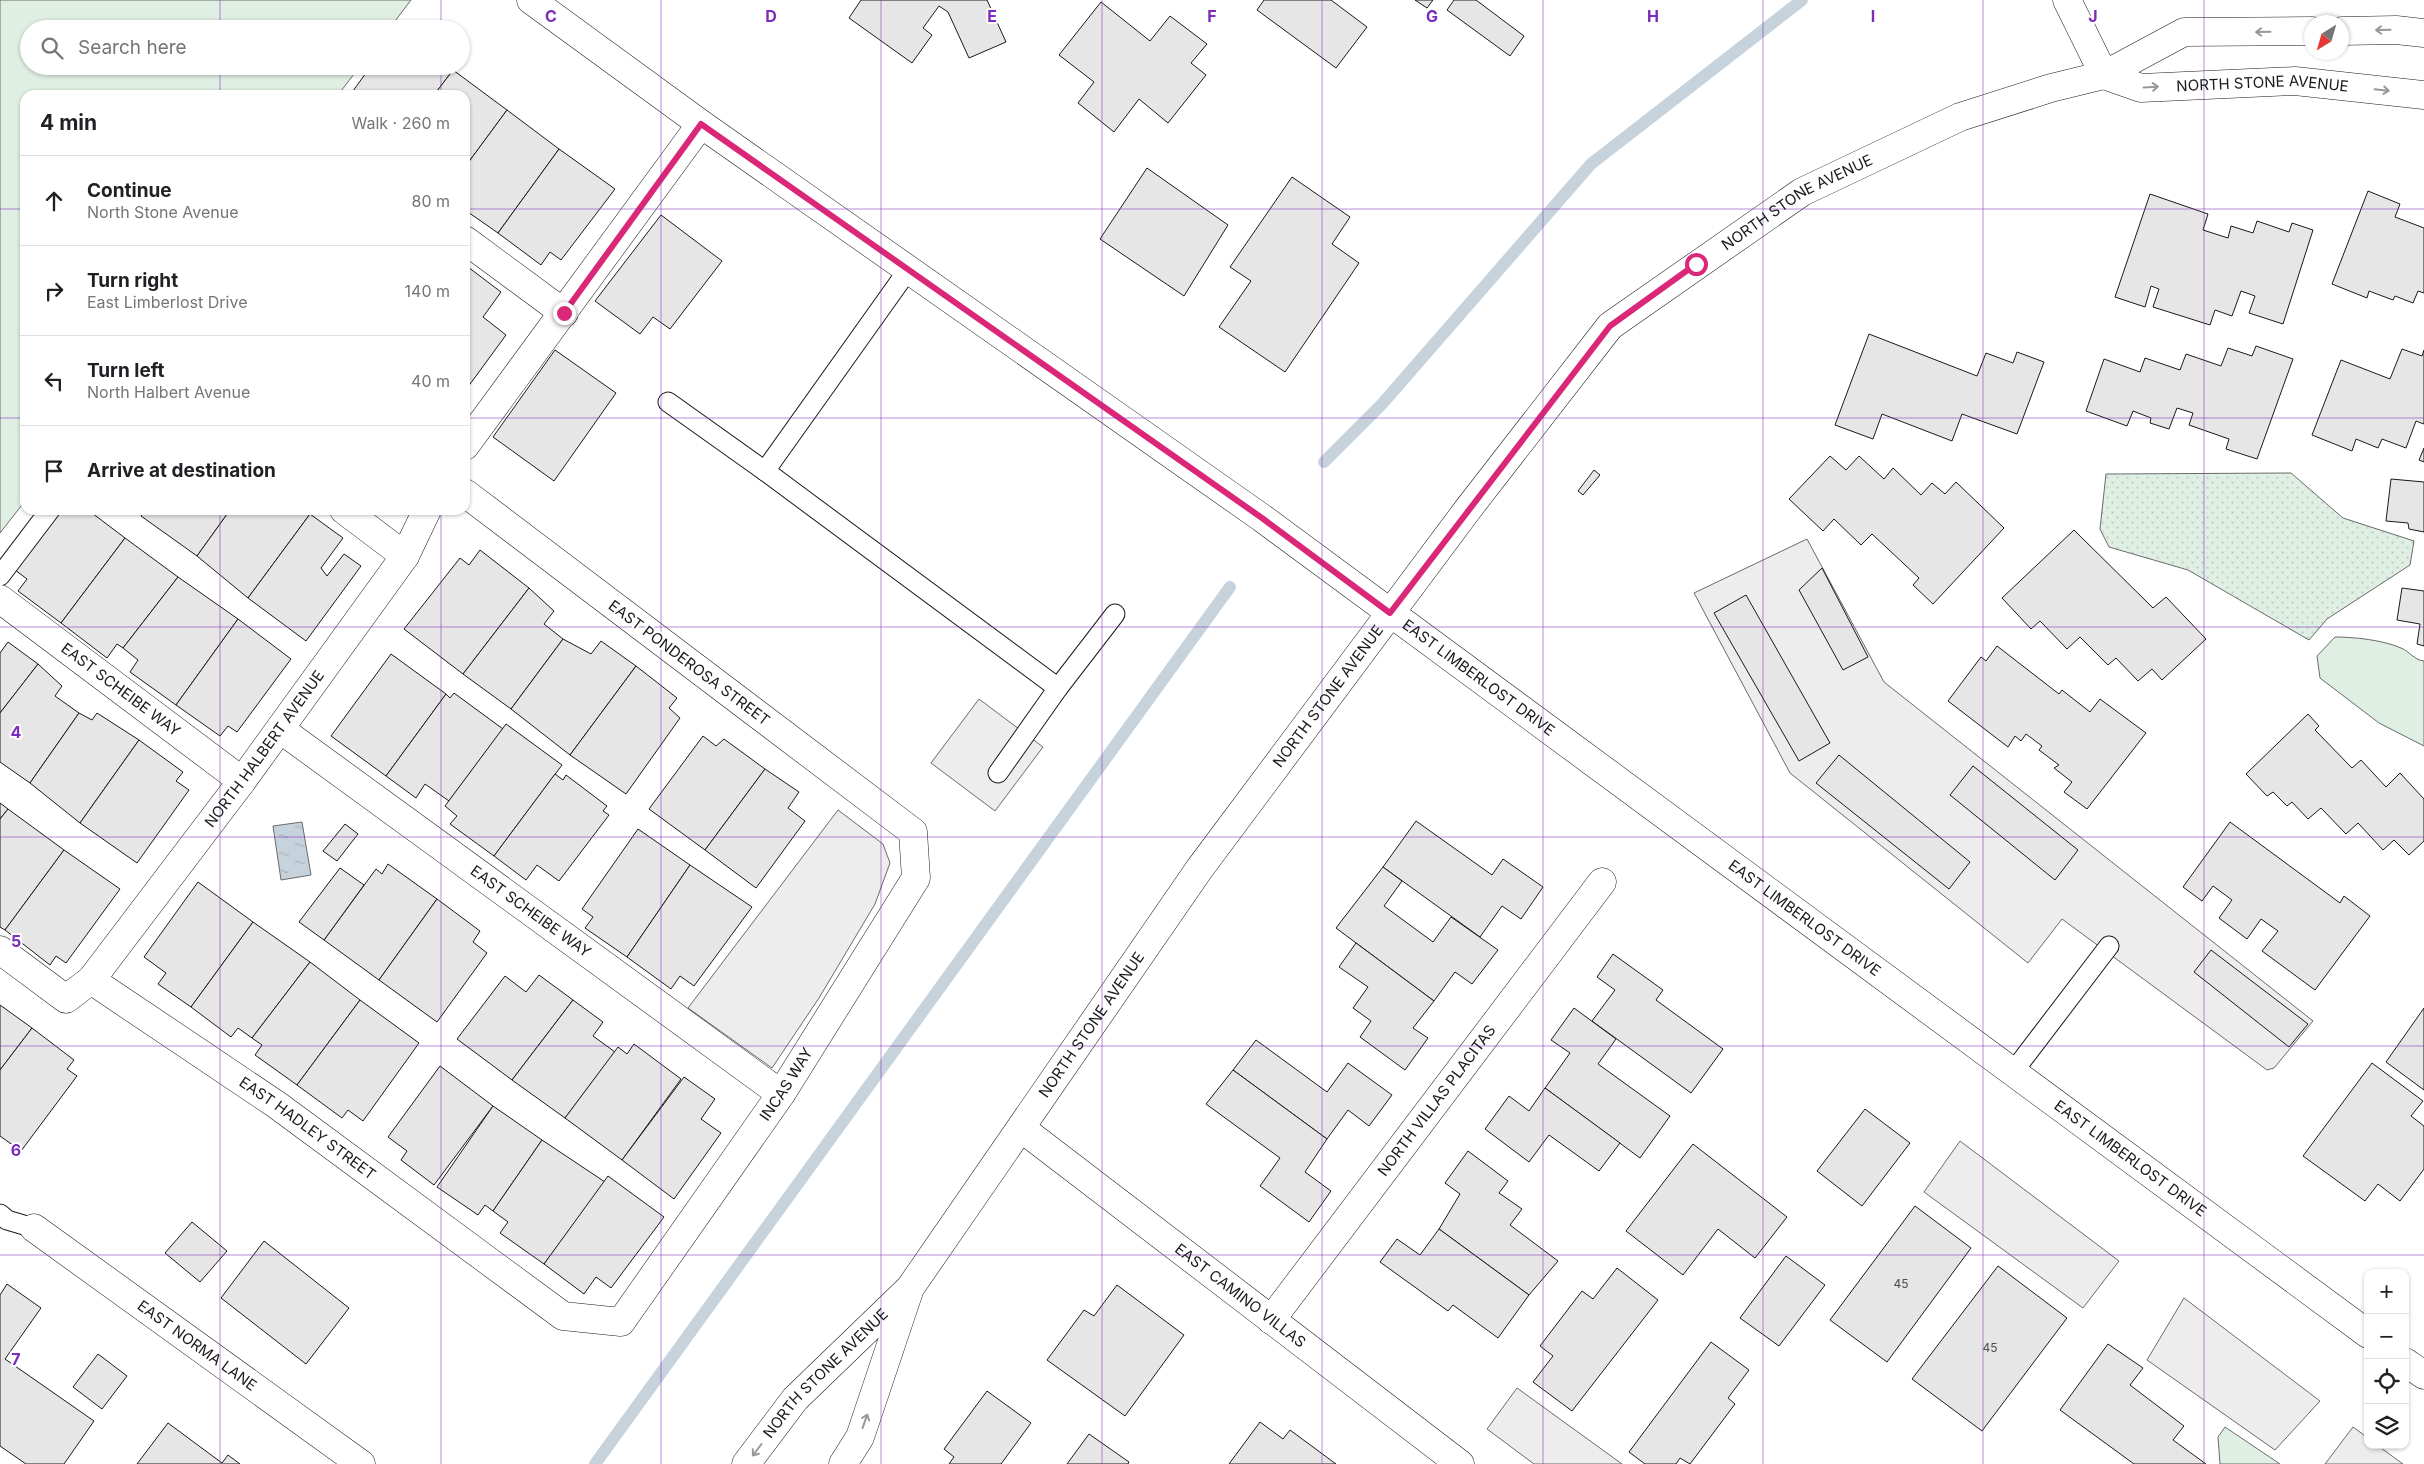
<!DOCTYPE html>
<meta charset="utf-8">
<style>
:root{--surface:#fff;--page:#f2f2f2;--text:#202124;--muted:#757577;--line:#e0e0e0}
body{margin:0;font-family:Inter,sans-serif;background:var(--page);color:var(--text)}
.controls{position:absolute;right:15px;bottom:15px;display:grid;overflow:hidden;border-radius:10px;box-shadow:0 1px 4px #0004}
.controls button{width:45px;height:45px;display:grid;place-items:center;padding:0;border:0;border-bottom:1px solid var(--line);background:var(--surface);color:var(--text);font:25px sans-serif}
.compass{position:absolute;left:2304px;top:15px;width:45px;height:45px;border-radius:50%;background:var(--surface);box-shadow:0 1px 4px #0004;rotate:217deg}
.stop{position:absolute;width:15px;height:15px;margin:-11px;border:4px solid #db2777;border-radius:50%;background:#fff}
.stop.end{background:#db2777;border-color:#fff;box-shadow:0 1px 5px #0008}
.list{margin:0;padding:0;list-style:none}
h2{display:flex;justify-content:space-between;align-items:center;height:65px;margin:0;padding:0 20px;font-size:21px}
h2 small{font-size:16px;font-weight:400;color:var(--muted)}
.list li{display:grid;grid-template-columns:32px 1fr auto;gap:15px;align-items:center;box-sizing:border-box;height:90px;padding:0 20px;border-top:1px solid var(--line)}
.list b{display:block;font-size:19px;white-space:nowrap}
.list p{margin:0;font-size:16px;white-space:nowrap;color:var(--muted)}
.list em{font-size:16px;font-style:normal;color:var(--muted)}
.icon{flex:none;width:28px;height:28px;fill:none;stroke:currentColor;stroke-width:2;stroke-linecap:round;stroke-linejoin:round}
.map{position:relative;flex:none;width:2424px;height:1464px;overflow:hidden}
.search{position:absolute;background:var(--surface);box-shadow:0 1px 4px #0004;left:20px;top:20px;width:450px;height:55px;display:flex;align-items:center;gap:12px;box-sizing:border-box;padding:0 18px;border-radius:28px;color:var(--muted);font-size:19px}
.panel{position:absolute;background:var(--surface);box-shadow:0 1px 4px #0004;left:20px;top:90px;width:450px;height:425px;border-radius:15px}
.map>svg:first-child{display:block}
</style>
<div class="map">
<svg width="2424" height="1464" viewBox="0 0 2424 1464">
<defs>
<pattern id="grass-dots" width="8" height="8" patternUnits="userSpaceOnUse" patternTransform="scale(1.25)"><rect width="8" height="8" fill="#e0efe3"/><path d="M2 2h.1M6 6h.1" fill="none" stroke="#c0ccc2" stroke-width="1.8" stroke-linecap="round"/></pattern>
<pattern id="water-ripples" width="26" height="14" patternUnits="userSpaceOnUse" patternTransform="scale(1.25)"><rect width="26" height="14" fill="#c6d2dc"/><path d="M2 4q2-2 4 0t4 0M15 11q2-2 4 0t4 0" fill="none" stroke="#aab4bc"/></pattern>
</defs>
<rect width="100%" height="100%" fill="#fff"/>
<path fill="url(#grass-dots)" stroke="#6a6a6a" d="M2291,473l52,45 71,23 -4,24 -83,54 -18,21 -121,-70 -79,-23 -9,-18 6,-55z"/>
<g fill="#e0efe3" stroke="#6a6a6a">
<path d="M0,0h411l-22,29h-360v37h331l-22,29h-313v406l-25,32z"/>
<path d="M2335,637c19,0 48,3 66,11 8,3 13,12 23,13v85l-45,-23 -59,-45 -3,-22z"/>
<path d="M2225,1427l55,37h-60l-2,-27z"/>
</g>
<g fill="#ededed" stroke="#6a6a6a">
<path d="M1807,539l77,143 429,339 -39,47 -7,2 -205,-151 -34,44 -238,-190 -96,-180z"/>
<path d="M979,699l64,48 -48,64 -64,-48z"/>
<path d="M838,810l45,34 7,19 -15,41 -56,94 -47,70 -84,-60z"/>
<path d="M1960,1141l159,120 -36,47 -159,-116z"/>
<path d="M2184,1298l136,103 -45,49 -128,-90z"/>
<path d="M1517,1388l105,76h-88l-47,-35z"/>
<path d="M2353,1427l15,11v7h9l26,19h-78z"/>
</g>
<path fill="url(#water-ripples)" stroke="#6a6a6a" d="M302,822l9,53 -30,5 -8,-54z"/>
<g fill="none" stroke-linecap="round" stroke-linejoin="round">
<g stroke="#c6d2dc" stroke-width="12">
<path d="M1324,462l58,-58 209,-240 211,-164"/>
<path d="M595,1464l635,-877"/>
</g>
</g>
<g fill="#e6e6e6" stroke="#1a1a1a">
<path d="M861,0h126l19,42 -37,16 -21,-46 -9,-6 -16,22 9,7 -20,28 -63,-45z"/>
<path d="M1264,0h67l36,27 -31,41 -79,-58z"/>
<path d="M1415,0h18l-6,8z"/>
<path d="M1454,0h22l48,36 -14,20 -63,-46z"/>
<path d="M1101,2l49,39 20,-25 37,28 -16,19 15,12 -38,48 -29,-24 -25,33 -36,-29 16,-21 -35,-27z"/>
<path d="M371,66h77l5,4 -19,25h-84z"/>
<path d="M453,70l54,40 -42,57v-72h-31z"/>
<path d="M507,110l52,39 -61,84 -33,-23v-43z"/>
<path d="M559,149l56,40 -54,71 -11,-8 -9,13 -43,-32z"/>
<path d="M1147,168l81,57 -44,71 -84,-57z"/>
<path d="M1292,177l58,40 -18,27 27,19 -74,109 -66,-45 32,-46 -21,-14z"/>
<path d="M2368,191l32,13 -5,13 29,11v65l-6,-2 -5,12 -18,-7 -2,4 -24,-9 -2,7 -35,-14z"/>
<path d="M2150,194l58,20 -5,16 25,8 3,-12 22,7 4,-12 32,11 3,-9 21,7 -30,94 -34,-11 6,-17 -14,-5 -9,25 -17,-6 -5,15 -57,-18 6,-18 -8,-3 -6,21 -30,-10z"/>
<path d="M661,215l61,46 -52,68 -17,-12 -13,17 -45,-33z"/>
<path d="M468,267l33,25 -18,25 23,18 -41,56v-121z"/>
<path d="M1869,334l108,42 9,-23 27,10 4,-11 27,10 -27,72 -55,-20 -10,27 -70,-27 -9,25 -38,-14z"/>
<path d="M2256,346l37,13 -36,100 -31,-10 3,-10 -40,-14 4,-12 -16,-5 -8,21 -19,-6 1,-5 -18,-7 -6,15 -41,-15 18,-52 36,13 5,-14 35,12 6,-16 35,12 7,-18 24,8z"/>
<path d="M2402,349l20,7 2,-6v74l-8,-3 -10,27 -24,-9 -4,9 -22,-9 -4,12 -40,-16 29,-75 49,19z"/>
<path d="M555,350l61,43 -62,88 -61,-44z"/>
<path d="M2424,448v14l-5,-2z"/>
<path d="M1830,456l16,14 13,-14 25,23 9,-11 28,27 11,-12 13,11 11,-12 48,46 -71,76 -20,-19 6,-7 -47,-44 -11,11 -27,-26 -11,12 -34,-32z"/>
<path d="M1594,470l6,5 -17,20 -5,-4z"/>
<path d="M2391,479l33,3v50l-15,-3 -1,-6 -22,-2z"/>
<path d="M60,510h28l37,28 -64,85 -43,-32 9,-12 -12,-9z"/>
<path d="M145,510h85l-33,46 -56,-40z"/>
<path d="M230,510h74l6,4 -62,84 -51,-42z"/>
<path d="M310,514l33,24 -22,30 6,8 17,-22 17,12 -55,75 -58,-43z"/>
<path d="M2074,530l79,78 13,-11 40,42 -44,41 -10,-11 -14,12 -22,-23 -8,7 -28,-28 -13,12 -27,-28 -9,8 -29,-31z"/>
<path d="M125,538l53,39 -55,71 -6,-4 -10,14 -46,-35z"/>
<path d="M480,550l49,38 -66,86 -59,-45 56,-71 9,7z"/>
<path d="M1822,568l46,89 -25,13 -44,-80z"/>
<path d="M178,577l60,42 -62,86 -46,-33 8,-12 -15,-12z"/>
<path d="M529,588l25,23 -10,13 19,15 -52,70 -48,-35z"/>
<path d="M2402,588l22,3v55l-7,-2 3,-20 -23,-4z"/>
<path d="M1746,595l84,148 -31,18 -85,-148z"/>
<path d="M238,619l53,40 -54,73 -9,-6 -8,10 -44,-31z"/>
<path d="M563,639l28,15 10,-13 35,25 -66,89 -59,-46z"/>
<path d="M8,642l30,22 -38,49v-60z"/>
<path d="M1997,646l62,48 3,-4 28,22 10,-13 46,34 -59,76 -23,-17 8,-10 -18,-14 5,-3 -20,-15 3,-4 -16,-12 -5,7 -6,-5 -7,11 -60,-46 33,-44 5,4z"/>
<path d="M391,654l55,40 -60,82 -55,-40z"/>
<path d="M38,664l24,22 -7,10 24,17 -49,70 -30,-21v-49z"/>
<path d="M636,666l41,32 -8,10 11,10 -54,76 -56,-39z"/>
<path d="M454,693l49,36 -54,72 -24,-17 -9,14 -30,-22 60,-82 4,4z"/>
<path d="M79,713l13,7 5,-7 42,27 -59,83 -50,-40z"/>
<path d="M2308,714l11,12 -4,4 37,38 9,-8 25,27 14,-14 24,26v42l-15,14 -15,-15 -11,10 -25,-27 -12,11 -25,-26 -13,11 -16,-17 -5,4 -14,-14 -6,4 -21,-22z"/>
<path d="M506,724l56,41 -68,91 -44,-32 7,-8 -12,-10z"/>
<path d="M703,736l13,10 8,-7 41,30 -60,81 -56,-41z"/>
<path d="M139,740l44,32 -7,9 13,9 -52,73 -57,-40z"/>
<path d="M1839,755l131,107 -21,27 -133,-106z"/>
<path d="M1973,766l105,84 -23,30 -105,-85z"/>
<path d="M765,769l34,23 -11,16 17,13 -49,67 -51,-38z"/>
<path d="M555,774l8,6 3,-5 41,31 -4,5 6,4 -50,66 -22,-16 -11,15 -32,-24z"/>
<path d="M0,803l8,6 -8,10z"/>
<path d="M8,809l56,41 -59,80 -5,-3v-108z"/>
<path d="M1416,821l76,54 11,-16 40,28 -22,32 -19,-13 -22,31 -97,-70z"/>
<path d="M2230,822l110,81 4,-7 26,20 -55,74 -53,-39 16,-20 -17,-12 -14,20 -28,-21 13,-18 -19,-14 -11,15 -19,-14z"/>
<path d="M345,824l13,10 -21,27 -14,-10z"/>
<path d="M638,829l52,36 -63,92 -42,-29 8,-11 -11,-8z"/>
<path d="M64,850l56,39 -54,74 -10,-7 -6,9 -45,-35z"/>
<path d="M388,864l49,35 -58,81 -55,-40 52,-71 6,5z"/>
<path d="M690,865l62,42 -58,79 -14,-10 -9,13 -44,-32z"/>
<path d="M1383,867l19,14 -18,25 49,36 18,-25 47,33 -26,34 -17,-12 -21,29 -98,-73z"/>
<path d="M340,868l24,17 -40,55 -25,-18z"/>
<path d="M198,882l55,40 -62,85 -33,-23 8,-11 -22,-16z"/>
<path d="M437,899l43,32 -7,11 14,11 -50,69 -58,-42z"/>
<path d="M253,922l57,40 -58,76 -14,-10 -7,9 -40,-30z"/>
<path d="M1356,943l78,58 -21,27 15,10 -23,32 -45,-33 11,-16 -18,-13 15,-21 -29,-20z"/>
<path d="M2211,950l97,74 -19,23 -95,-75z"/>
<path d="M1613,954l50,36 -7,10 67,49 -32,44 -99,-72 23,-31 -18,-13z"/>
<path d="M310,962l50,38 -63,85 -42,-30 7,-10 -10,-7z"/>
<path d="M539,975l34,25 -61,80 -55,-41 48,-63 21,16z"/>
<path d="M360,1000l59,43 -56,78 -15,-11 -6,8 -45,-33z"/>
<path d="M573,1000l30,22 -10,14 22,16 -50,66 -53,-38z"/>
<path d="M0,1005l32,23 -32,42z"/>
<path d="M1574,1008l42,31 -18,25 72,52 -30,42 -95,-70 25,-35 -19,-13z"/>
<path d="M2424,1008v82l-38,-28z"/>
<path d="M32,1028l42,32 -7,9 10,7 -56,75 -21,-15v-66z"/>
<path d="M1256,1040l71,52 21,-29 44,32 -23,31 -21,-16 -21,29 -94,-69z"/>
<path d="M634,1044l47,35 -59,81 -57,-42 53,-71 9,7z"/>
<path d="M2372,1063l51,38 -12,15 13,10v43l-24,32 -22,-17 -13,17 -62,-45z"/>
<path d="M440,1066l53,40 -59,79 -33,-25 6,-9 -19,-14z"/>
<path d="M1233,1070l94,69 -22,33 26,19 -22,31 -49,-36 20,-28 -74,-54z"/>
<path d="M684,1077l31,22 -14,20 20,14 -47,66 -52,-39z"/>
<path d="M1545,1088l75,55 -21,28 -50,-36 -20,27 -44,-33 24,-33 20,15z"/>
<path d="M493,1106l49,34 -49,71 -8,-6 -7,10 -41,-28z"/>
<path d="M1865,1109l45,34 -48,63 -45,-35z"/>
<path d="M542,1140l63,42 -61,82 -44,-31 8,-11 -15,-11z"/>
<path d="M1693,1144l94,73 -32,41 -37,-29 -35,46 -57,-44z"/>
<path d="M1468,1151l40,30 -9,12 23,16 -12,16 48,36 -29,34 -90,-66 21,-35 -15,-11z"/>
<path d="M608,1176l56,41 -53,71 -15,-11 -12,17 -40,-30z"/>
<path d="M1915,1206l56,42 -84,114 -57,-42z"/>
<path d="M192,1222l35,29 -27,31 -35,-29z"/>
<path d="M1439,1229l90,66 -31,43 -45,-33 -5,6 -68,-49 17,-23 23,16z"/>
<path d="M264,1241l85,67 -43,56 -85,-66z"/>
<path d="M1786,1256l39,29 -46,61 -39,-28z"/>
<path d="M1998,1266l69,52 -85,113 -70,-52z"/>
<path d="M1617,1268l41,32 -86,111 -39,-29 20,-26 -13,-10 42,-55 11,8z"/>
<path d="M7,1284l34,24 -36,51 89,62 -30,43h-38l-26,-18v-151z"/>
<path d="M1117,1285l67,50 -59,81 -78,-56 37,-50 10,6z"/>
<path d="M1711,1342l38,28 -21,28 7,6 -45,60 -10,-6 -4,6h-31l-16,-12z"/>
<path d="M2108,1344l35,24 -13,17 54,41 -11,14 33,24h-72l-74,-54z"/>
<path d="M98,1354l29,22 -25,33 -29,-22z"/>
<path d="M987,1391l44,32 -30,41h-52l5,-7 -10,-8z"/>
<path d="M1260,1422l23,17 7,-9 46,34h-107z"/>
<path d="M168,1423l54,40 6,-8 12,9h-103z"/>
<path d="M1089,1434l40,28 -1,2h-61z"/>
</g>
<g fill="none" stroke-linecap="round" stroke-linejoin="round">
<defs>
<g id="lane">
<path d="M908,270l-143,201 293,217 -60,85"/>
<path d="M668,402l97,69"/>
<path d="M0,576l50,-66"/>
<path d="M1058,688l57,-74"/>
<path d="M2013,1072l96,-126"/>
<path d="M0,1214l7,6 27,8"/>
</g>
<g id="street">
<path d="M2067,0l37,75"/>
<path d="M465,240l99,73"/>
<path d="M465,446l236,-322"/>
<path d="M344,510l61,46"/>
<path id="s1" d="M0,599l242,182"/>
<path id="s2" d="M280,729l501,365"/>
<path id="s3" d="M0,950l66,49 25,-19 186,125 286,211 58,6 160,-228 135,-216 -3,-46 -448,-339"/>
<path id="s4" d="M91,980l151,-199 163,-225 22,-46"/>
<path id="s5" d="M1021,1128l439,336"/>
<path id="s6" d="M34,1228l327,236"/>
<path id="s7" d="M1271,1320l331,-438"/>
</g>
<g id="secondary">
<path id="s8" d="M531,0l170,124 561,394 1106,816"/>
<path d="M2342,31l54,-1 28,3"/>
<path id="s9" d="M2104,75l37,13 154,-7 129,14"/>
<path d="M2405,1362l19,13"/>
<path id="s10" d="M746,1464l49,-65 115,-111 290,-420 268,-359 142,-183 192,-134 158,-75 91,-29 53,-13 80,-43 128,-1"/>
<path d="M843,1464l17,-27 49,-146"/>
</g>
</defs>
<use href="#lane" stroke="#1a1a1a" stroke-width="21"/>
<use href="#street" stroke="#1a1a1a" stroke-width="29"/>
<use href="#secondary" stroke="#1a1a1a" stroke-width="29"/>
<use href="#lane" stroke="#fff" stroke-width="19"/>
<use href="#street" stroke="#fff" stroke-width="28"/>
<use href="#secondary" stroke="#fff" stroke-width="28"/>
</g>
<defs><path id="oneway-shaft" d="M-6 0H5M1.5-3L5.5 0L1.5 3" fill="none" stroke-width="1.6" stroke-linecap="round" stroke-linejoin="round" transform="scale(1.25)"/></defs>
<g stroke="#989898">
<use href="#oneway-shaft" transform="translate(2383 30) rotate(179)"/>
<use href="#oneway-shaft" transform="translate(2263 32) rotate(179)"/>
<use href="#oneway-shaft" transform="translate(2151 87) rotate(-3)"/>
<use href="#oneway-shaft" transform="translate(2382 90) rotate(6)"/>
<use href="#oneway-shaft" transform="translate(865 1421) rotate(-71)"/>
<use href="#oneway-shaft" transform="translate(757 1450) rotate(127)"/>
</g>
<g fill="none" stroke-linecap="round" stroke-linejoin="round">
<path stroke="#db2777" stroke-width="6" d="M564,313l137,-189 561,394 128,95 220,-287 86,-62"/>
</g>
<path fill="none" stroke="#7b2cbf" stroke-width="1" stroke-opacity="0.55" d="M220,0v29M441,0v29M661,0v1464M881,0v1464M1102,0v1464M1322,0v1464M1543,0v1464M1763,0v1464M1983,0v1464M2204,0v1464M220,66v29M441,66v29M0,209h25M465,209h1959M0,418h25M465,418h1959M220,510v954M441,510v954M0,627h2424M0,837h2424M0,1046h2424M0,1255h2424"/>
<g text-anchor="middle" stroke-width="4" stroke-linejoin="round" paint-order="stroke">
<g font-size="12" fill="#4d4d4d">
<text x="1901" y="1288">45</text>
<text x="1990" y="1352">45</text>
</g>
<g font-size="15" fill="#1a1a1a" stroke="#fff">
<text dy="5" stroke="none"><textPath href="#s9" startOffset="161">NORTH STONE AVENUE</textPath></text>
<text dy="5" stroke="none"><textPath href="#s10" startOffset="1656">NORTH STONE AVENUE</textPath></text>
<text transform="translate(689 663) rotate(37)" y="5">EAST PONDEROSA STREET</text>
<text dy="5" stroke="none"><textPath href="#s8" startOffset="1165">EAST LIMBERLOST DRIVE</textPath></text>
<text dy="5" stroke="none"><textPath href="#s1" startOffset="151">EAST SCHEIBE WAY</textPath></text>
<text dy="5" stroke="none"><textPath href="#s10" startOffset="966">NORTH STONE AVENUE</textPath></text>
<text dy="5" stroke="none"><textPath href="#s4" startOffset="289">NORTH HALBERT AVENUE</textPath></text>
<text dy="5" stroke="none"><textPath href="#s2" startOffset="310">EAST SCHEIBE WAY</textPath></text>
<text dy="5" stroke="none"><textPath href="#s8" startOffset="1570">EAST LIMBERLOST DRIVE</textPath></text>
<text dy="5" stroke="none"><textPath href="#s10" startOffset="561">NORTH STONE AVENUE</textPath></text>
<text dy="5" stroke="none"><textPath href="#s3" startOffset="1041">INCAS WAY</textPath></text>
<text dy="5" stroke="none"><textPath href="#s7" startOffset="275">NORTH VILLAS PLACITAS</textPath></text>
<text dy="5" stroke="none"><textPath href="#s3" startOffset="376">EAST HADLEY STREET</textPath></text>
<text dy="5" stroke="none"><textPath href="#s8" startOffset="1975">EAST LIMBERLOST DRIVE</textPath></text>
<text dy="5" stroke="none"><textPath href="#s5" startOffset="276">EAST CAMINO VILLAS</textPath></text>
<text dy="5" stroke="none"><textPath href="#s6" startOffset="201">EAST NORMA LANE</textPath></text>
<text dy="5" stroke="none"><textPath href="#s10" startOffset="121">NORTH STONE AVENUE</textPath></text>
</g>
</g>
<g font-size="16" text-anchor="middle" font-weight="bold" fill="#7b2cbf" stroke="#fff" stroke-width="4" stroke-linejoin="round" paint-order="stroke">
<text x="551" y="22">C</text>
<text x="771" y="22">D</text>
<text x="992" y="22">E</text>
<text x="1212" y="22">F</text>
<text x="1432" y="22">G</text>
<text x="1653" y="22">H</text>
<text x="1873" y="22">I</text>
<text x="2093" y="22">J</text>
<text x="16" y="738">4</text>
<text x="16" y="947">5</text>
<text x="16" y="1156">6</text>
<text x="16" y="1365">7</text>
</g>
</svg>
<div class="controls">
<button>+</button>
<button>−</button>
<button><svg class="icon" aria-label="locate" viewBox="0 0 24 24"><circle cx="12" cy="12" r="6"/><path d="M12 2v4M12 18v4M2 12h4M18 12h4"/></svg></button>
<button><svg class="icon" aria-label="layers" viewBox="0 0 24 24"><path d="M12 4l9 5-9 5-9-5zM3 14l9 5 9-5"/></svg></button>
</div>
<svg class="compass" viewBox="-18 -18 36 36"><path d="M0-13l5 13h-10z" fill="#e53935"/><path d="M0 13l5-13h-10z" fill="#757577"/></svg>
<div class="stop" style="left:1696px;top:264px"></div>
<div class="stop end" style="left:564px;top:313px"></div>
<div class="search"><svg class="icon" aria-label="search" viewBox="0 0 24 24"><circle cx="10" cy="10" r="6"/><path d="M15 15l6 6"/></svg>Search here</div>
<section class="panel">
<h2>4 min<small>Walk · 260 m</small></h2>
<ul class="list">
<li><svg class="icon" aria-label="ahead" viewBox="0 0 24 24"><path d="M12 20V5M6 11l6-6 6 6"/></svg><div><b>Continue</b><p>North Stone Avenue</p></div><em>80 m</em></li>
<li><svg class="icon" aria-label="right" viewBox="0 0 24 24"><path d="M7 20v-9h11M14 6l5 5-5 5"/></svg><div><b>Turn right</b><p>East Limberlost Drive</p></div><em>140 m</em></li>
<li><svg class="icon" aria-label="left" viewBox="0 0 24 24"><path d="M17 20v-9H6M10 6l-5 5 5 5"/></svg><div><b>Turn left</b><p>North Halbert Avenue</p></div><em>40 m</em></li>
<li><svg class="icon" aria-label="arrive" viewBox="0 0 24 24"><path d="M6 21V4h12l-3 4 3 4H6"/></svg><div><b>Arrive at destination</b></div></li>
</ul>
</section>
</div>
